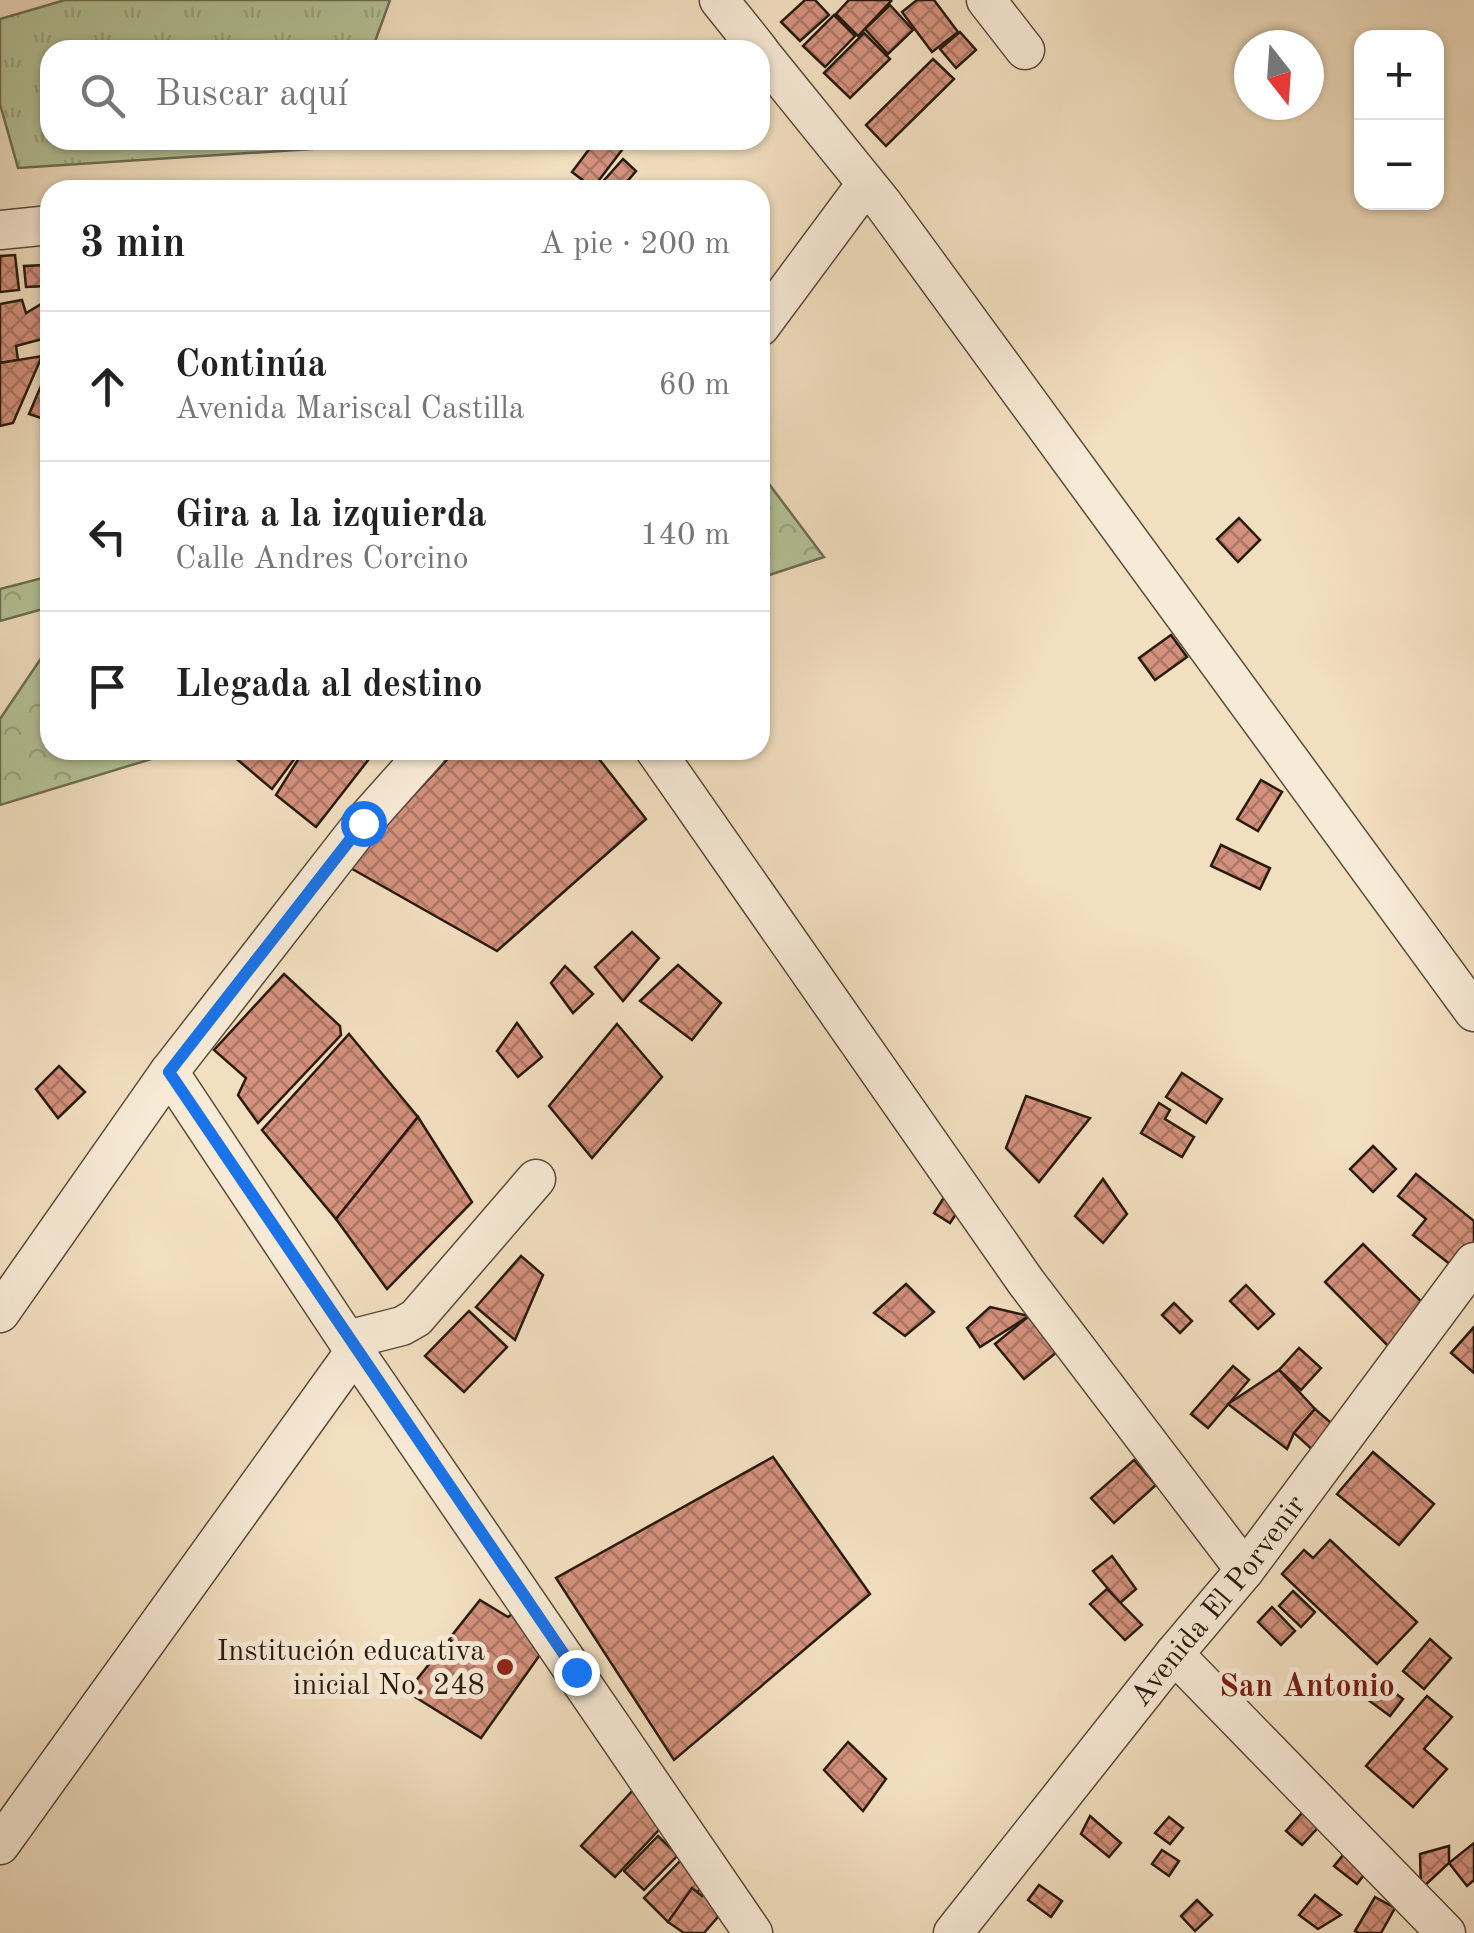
<!DOCTYPE html>
<html lang="es">
<meta charset="utf-8">
<style>
:root{--surface:#fff;--page:#f6f6f6;--text:#222;--muted:#767676;--line:#e0e0e0}
body{margin:0;font-family:"Old Standard TT",serif;background:var(--page);color:var(--text)}
.controls{position:absolute;right:30px;top:30px;display:grid;overflow:hidden;border-radius:20px;box-shadow:0 2px 8px #0004}
.controls button{width:90px;height:90px;display:grid;place-items:center;padding:0;border:0;border-bottom:2px solid var(--line);background:var(--surface);color:var(--text);font:50px sans-serif}
.compass{position:absolute;left:1234px;top:30px;width:90px;height:90px;border-radius:50%;background:var(--surface);box-shadow:0 2px 8px #0004;rotate:163deg}
.stop{position:absolute;width:30px;height:30px;margin:-22px;border:8px solid #1a73e8;border-radius:50%;background:#fff}
.stop.end{background:#1a73e8;border-color:#fff;box-shadow:0 2px 10px #0008}
.list{margin:0;padding:0;list-style:none}
h2{display:flex;justify-content:space-between;align-items:center;height:130px;margin:0;padding:0 40px;font-size:42px}
h2 small{font-size:32px;font-weight:400;color:var(--muted)}
.list li{display:grid;grid-template-columns:65px 1fr auto;gap:30px;align-items:center;box-sizing:border-box;height:150px;padding:0 40px;border-top:2px solid var(--line)}
.list b{display:block;font-size:38px;white-space:nowrap}
.list p{margin:0;font-size:32px;white-space:nowrap;color:var(--muted)}
.list em{font-size:32px;font-style:normal;color:var(--muted)}
.icon{flex:none;width:55px;height:55px;fill:none;stroke:currentColor;stroke-width:2;stroke-linecap:round;stroke-linejoin:round}
.map{position:relative;flex:none;width:1474px;height:1933px;overflow:hidden}
.search{position:absolute;background:var(--surface);box-shadow:0 2px 8px #0004;left:40px;top:40px;width:730px;height:110px;display:flex;align-items:center;gap:25px;box-sizing:border-box;padding:0 35px;border-radius:30px;color:var(--muted);font-size:38px}
.panel{position:absolute;background:var(--surface);box-shadow:0 2px 8px #0004;left:40px;top:180px;width:730px;height:580px;border-radius:30px}
.map>svg:first-child{display:block}
</style>
<div class="map">
<svg width="1474" height="1933" viewBox="0 0 1474 1933">
<defs>
<pattern id="grass-tufts" width="24" height="20" patternUnits="userSpaceOnUse" patternTransform="scale(2.5)"><rect width="24" height="20" fill="#b4c397"/><path d="M3 7l-1-3M5 7V3M7 7l1-3M15 17l-1-3M17 17v-4M19 17l1-3" fill="none" stroke="#9ba781"/></pattern>
<pattern id="forest-crowns" width="20" height="18" patternUnits="userSpaceOnUse" patternTransform="scale(2.5)"><rect width="20" height="18" fill="#b4c397"/><path d="M2 6a3 3 0 1 1 6 0M12 15a3 3 0 1 1 6 0" fill="none" stroke="#9ba781"/></pattern>
<pattern id="building-cross-hatch" width="8" height="8" patternUnits="userSpaceOnUse" patternTransform="scale(2.5)"><rect width="8" height="8" fill="#d4917d"/><path d="M0 0l8 8M0 8l8-8" fill="none" stroke="#ac7665"/></pattern>
</defs>
<rect width="100%" height="100%" fill="#f2dfc0"/>
<filter id="stains"><feTurbulence type="fractalNoise" baseFrequency=".002" numOctaves="4"/><feColorMatrix values="0 0 0 0 .2 0 0 0 0 .09 0 0 0 0 .02 0 0 0 .5 -.17"/></filter>
<radialGradient id="worn" r=".72"><stop offset=".6" stop-color="#630" stop-opacity="0"/><stop offset="1" stop-color="#630" stop-opacity=".3"/></radialGradient>
<path fill="url(#grass-tufts)" stroke="#6e6e52" stroke-width="2.5" d="M65,0h325l-18,50h-322v90h268l-6,9 -294,19 -18,-64v-85z"/>
<g fill="url(#forest-crowns)" stroke="#6e6e52" stroke-width="2.5">
<path d="M760,469l6,11 58,77 -64,21z"/>
<path d="M50,576v31l-50,14v-32z"/>
<path d="M50,645v105h131l-181,55v-86z"/>
</g>
<g fill="url(#building-cross-hatch)" stroke="#281a0d" stroke-width="2.5">
<path d="M805,0h10l14,15 -29,26 -19,-19z"/>
<path d="M849,0h40l2,1 -33,35 -22,-22z"/>
<path d="M917,0h17l24,32 -26,20 -30,-40z"/>
<path d="M890,5l23,25 -25,24 -23,-25z"/>
<path d="M834,15l21,21 -30,31 -22,-21z"/>
<path d="M960,32l16,18 -20,18 -16,-19z"/>
<path d="M864,33l26,26 -40,39 -26,-25z"/>
<path d="M933,59l21,20 -68,67 -20,-21z"/>
<path d="M596,140h21l8,6 -32,42 -21,-16z"/>
<path d="M623,159l13,12 -16,19h-17l-4,-4z"/>
<path d="M15,255l4,35 -19,2v-36z"/>
<path d="M45,265l2,21 -21,1 -2,-21z"/>
<path d="M22,300l4,13 22,-13 -2,38 -30,8 2,14 -18,3v-59z"/>
<path d="M42,356l-29,67 -13,3v-63z"/>
<path d="M50,365v47l-3,8 -18,-6z"/>
<path d="M1239,518l21,22 -22,22 -21,-23z"/>
<path d="M1171,635l16,22 -32,23 -16,-22z"/>
<path d="M226,750h75l-29,39z"/>
<path d="M304,750h72l-60,77 -40,-32z"/>
<path d="M456,750h136l54,69 -149,132 -150,-85z"/>
<path d="M1261,780l21,12 -24,39 -21,-12z"/>
<path d="M1221,845l49,23 -10,21 -49,-23z"/>
<path d="M632,932l27,26 -36,43 -28,-34z"/>
<path d="M678,965l43,38 -29,37 -52,-39z"/>
<path d="M565,966l28,28 -20,19 -22,-30z"/>
<path d="M284,974l56,52 1,9 -83,88 -20,-28 8,-17 -32,-28z"/>
<path d="M517,1023l25,34 -24,20 -21,-26z"/>
<path d="M617,1024l45,53 -70,81 -43,-52z"/>
<path d="M349,1034l69,83 -82,102 -74,-89z"/>
<path d="M59,1066l26,26 -27,26 -22,-29z"/>
<path d="M1182,1073l40,26 -16,24 -40,-26z"/>
<path d="M1026,1096l64,22 -51,64 -33,-34z"/>
<path d="M1159,1103l11,7 -5,9 29,18 -12,20 -41,-24z"/>
<path d="M418,1117l54,85 -85,87 -51,-70z"/>
<path d="M1373,1146l23,23 -23,23 -23,-23z"/>
<path d="M1416,1174l58,47v25l-18,23 -43,-34 13,-16 -28,-23z"/>
<path d="M1103,1179l24,35 -24,29 -28,-27z"/>
<path d="M950,1188l16,11 -16,24 -16,-10z"/>
<path d="M1363,1244l69,68 -39,39 -68,-69z"/>
<path d="M521,1256l22,19 -28,65 -39,-33z"/>
<path d="M906,1284l28,28 -29,24 -31,-23z"/>
<path d="M1246,1285l28,29 -16,15 -28,-28z"/>
<path d="M1174,1303l18,18 -12,12 -18,-18z"/>
<path d="M990,1307l39,9 -49,31 -13,-19z"/>
<path d="M469,1311l38,36 -43,45 -39,-36z"/>
<path d="M1029,1316l29,35 -34,28 -29,-35z"/>
<path d="M1474,1327v46l-23,-20z"/>
<path d="M1299,1348l22,20 -20,22 -22,-20z"/>
<path d="M1233,1366l16,14 -41,48 -17,-14z"/>
<path d="M1279,1370l36,39 -21,24 -7,16 -59,-45z"/>
<path d="M1315,1409l22,19 -22,24 -21,-19z"/>
<path d="M1373,1452l61,52 -35,41 -62,-51z"/>
<path d="M773,1457l97,137 -196,166 -118,-182z"/>
<path d="M1134,1460l22,25 -42,38 -23,-25z"/>
<path d="M1330,1540l87,82 -40,42 -95,-90 22,-24 9,8z"/>
<path d="M1112,1556l24,33 -16,14 -27,-32z"/>
<path d="M1107,1589l35,36 -17,15 -35,-36z"/>
<path d="M1293,1591l22,21 -14,15 -22,-21z"/>
<path d="M480,1600l28,17 18,-13 23,38 -68,96 -74,-46z"/>
<path d="M1272,1607l23,24 -14,14 -23,-23z"/>
<path d="M1430,1639l21,19 -27,31 -21,-18z"/>
<path d="M1380,1682l23,17 -13,17 -23,-17z"/>
<path d="M1427,1696l25,21 -28,32 23,20 -34,38 -47,-41z"/>
<path d="M848,1742l38,37 -23,32 -39,-41z"/>
<path d="M636,1787l33,32 -54,58 -34,-31z"/>
<path d="M1310,1804l16,15 -24,26 -16,-14z"/>
<path d="M1090,1816l31,27 -12,14 -28,-23z"/>
<path d="M1169,1817l14,11 -13,16 -15,-11z"/>
<path d="M658,1836l20,19 -34,35 -20,-19z"/>
<path d="M1474,1843v37l-7,6 -18,-23z"/>
<path d="M1449,1846v17l-28,26 -1,-35z"/>
<path d="M1348,1849l23,17 -14,18 -23,-18z"/>
<path d="M1162,1850l17,11 -10,15 -17,-12z"/>
<path d="M684,1857l24,24 -40,41 -24,-24z"/>
<path d="M1039,1885l23,16 -11,16 -23,-17z"/>
<path d="M692,1888l10,8 11,-7 17,14 -26,30h-20l-16,-11z"/>
<path d="M1315,1895l26,20 -23,14 -19,-14z"/>
<path d="M1375,1897l20,11 -14,25h-22l-4,-2z"/>
<path d="M1197,1900l15,15 -17,16 -14,-15z"/>
</g>
<g fill="none" stroke-linecap="round" stroke-linejoin="round">
<defs>
<g id="minor">
<path d="M719,0l40,50"/>
<path d="M986,0l39,50"/>
<path d="M760,52l124,153 590,807"/>
<path d="M0,230l50,-5"/>
<path d="M760,327l106,-143"/>
<path d="M655,750l371,532 219,288"/>
<path d="M169,1072l178,268 406,593"/>
<path d="M0,1313l169,-241 194,-249 65,-73"/>
<path d="M347,1340l55,-14 14,-8 120,-139"/>
<path d="M1174,1654l272,279"/>
<path d="M0,1845l355,-494"/>
<path id="s1" d="M953,1933l221,-279 71,-84 229,-308"/>
</g>
</defs>
<use href="#minor" stroke="#5a4b3a" stroke-width="41"/>
<use href="#minor" stroke="#f7ead6" stroke-width="38"/>
</g>
<g fill="none" stroke-linecap="round" stroke-linejoin="round">
<path stroke="#1a73e8" stroke-width="12" d="M363,823l-194,249 407,600"/>
</g>
<circle fill="#8f2418" stroke="#f7ead6" stroke-width="4" cx="505" cy="1667" r="10"/>
<g text-anchor="middle" stroke-width="10" stroke-linejoin="round" paint-order="stroke">
<g font-size="30" fill="#281a0d" stroke="#f7ead6">
<text dy="10" stroke="none"><textPath href="#s1" startOffset="425">Avenida El Porvenir</textPath></text>
</g>
<g font-size="30" fill="#281a0d" stroke="#f7ead6" text-anchor="end">
<text x="485" y="1660">Institución educativa<tspan x="485" dy="34">inicial No. 248</tspan></text>
</g>
<g font-size="32" font-weight="bold" fill="#7a1f14" stroke="#f7ead6">
<text x="1307" y="1696">San Antonio</text>
</g>
</g>
<rect width="100%" height="100%" filter="url(#stains)"/>
<rect width="100%" height="100%" fill="url(#worn)"/>
</svg>
<div class="controls">
<button>+</button>
<button>−</button>
</div>
<svg class="compass" viewBox="-18 -18 36 36"><path d="M0-13l5 13h-10z" fill="#e53935"/><path d="M0 13l5-13h-10z" fill="#767676"/></svg>
<div class="stop" style="left:363px;top:823px"></div>
<div class="stop end" style="left:576px;top:1672px"></div>
<div class="search"><svg class="icon" aria-label="search" viewBox="0 0 24 24"><circle cx="10" cy="10" r="6"/><path d="M15 15l6 6"/></svg>Buscar aquí</div>
<section class="panel">
<h2>3 min<small>A pie · 200 m</small></h2>
<ul class="list">
<li><svg class="icon" aria-label="ahead" viewBox="0 0 24 24"><path d="M12 20V5M6 11l6-6 6 6"/></svg><div><b>Continúa</b><p>Avenida Mariscal Castilla</p></div><em>60 m</em></li>
<li><svg class="icon" aria-label="left" viewBox="0 0 24 24"><path d="M17 20v-9H6M10 6l-5 5 5 5"/></svg><div><b>Gira a la izquierda</b><p>Calle Andres Corcino</p></div><em>140 m</em></li>
<li><svg class="icon" aria-label="arrive" viewBox="0 0 24 24"><path d="M6 21V4h12l-3 4 3 4H6"/></svg><div><b>Llegada al destino</b></div></li>
</ul>
</section>
</div>
